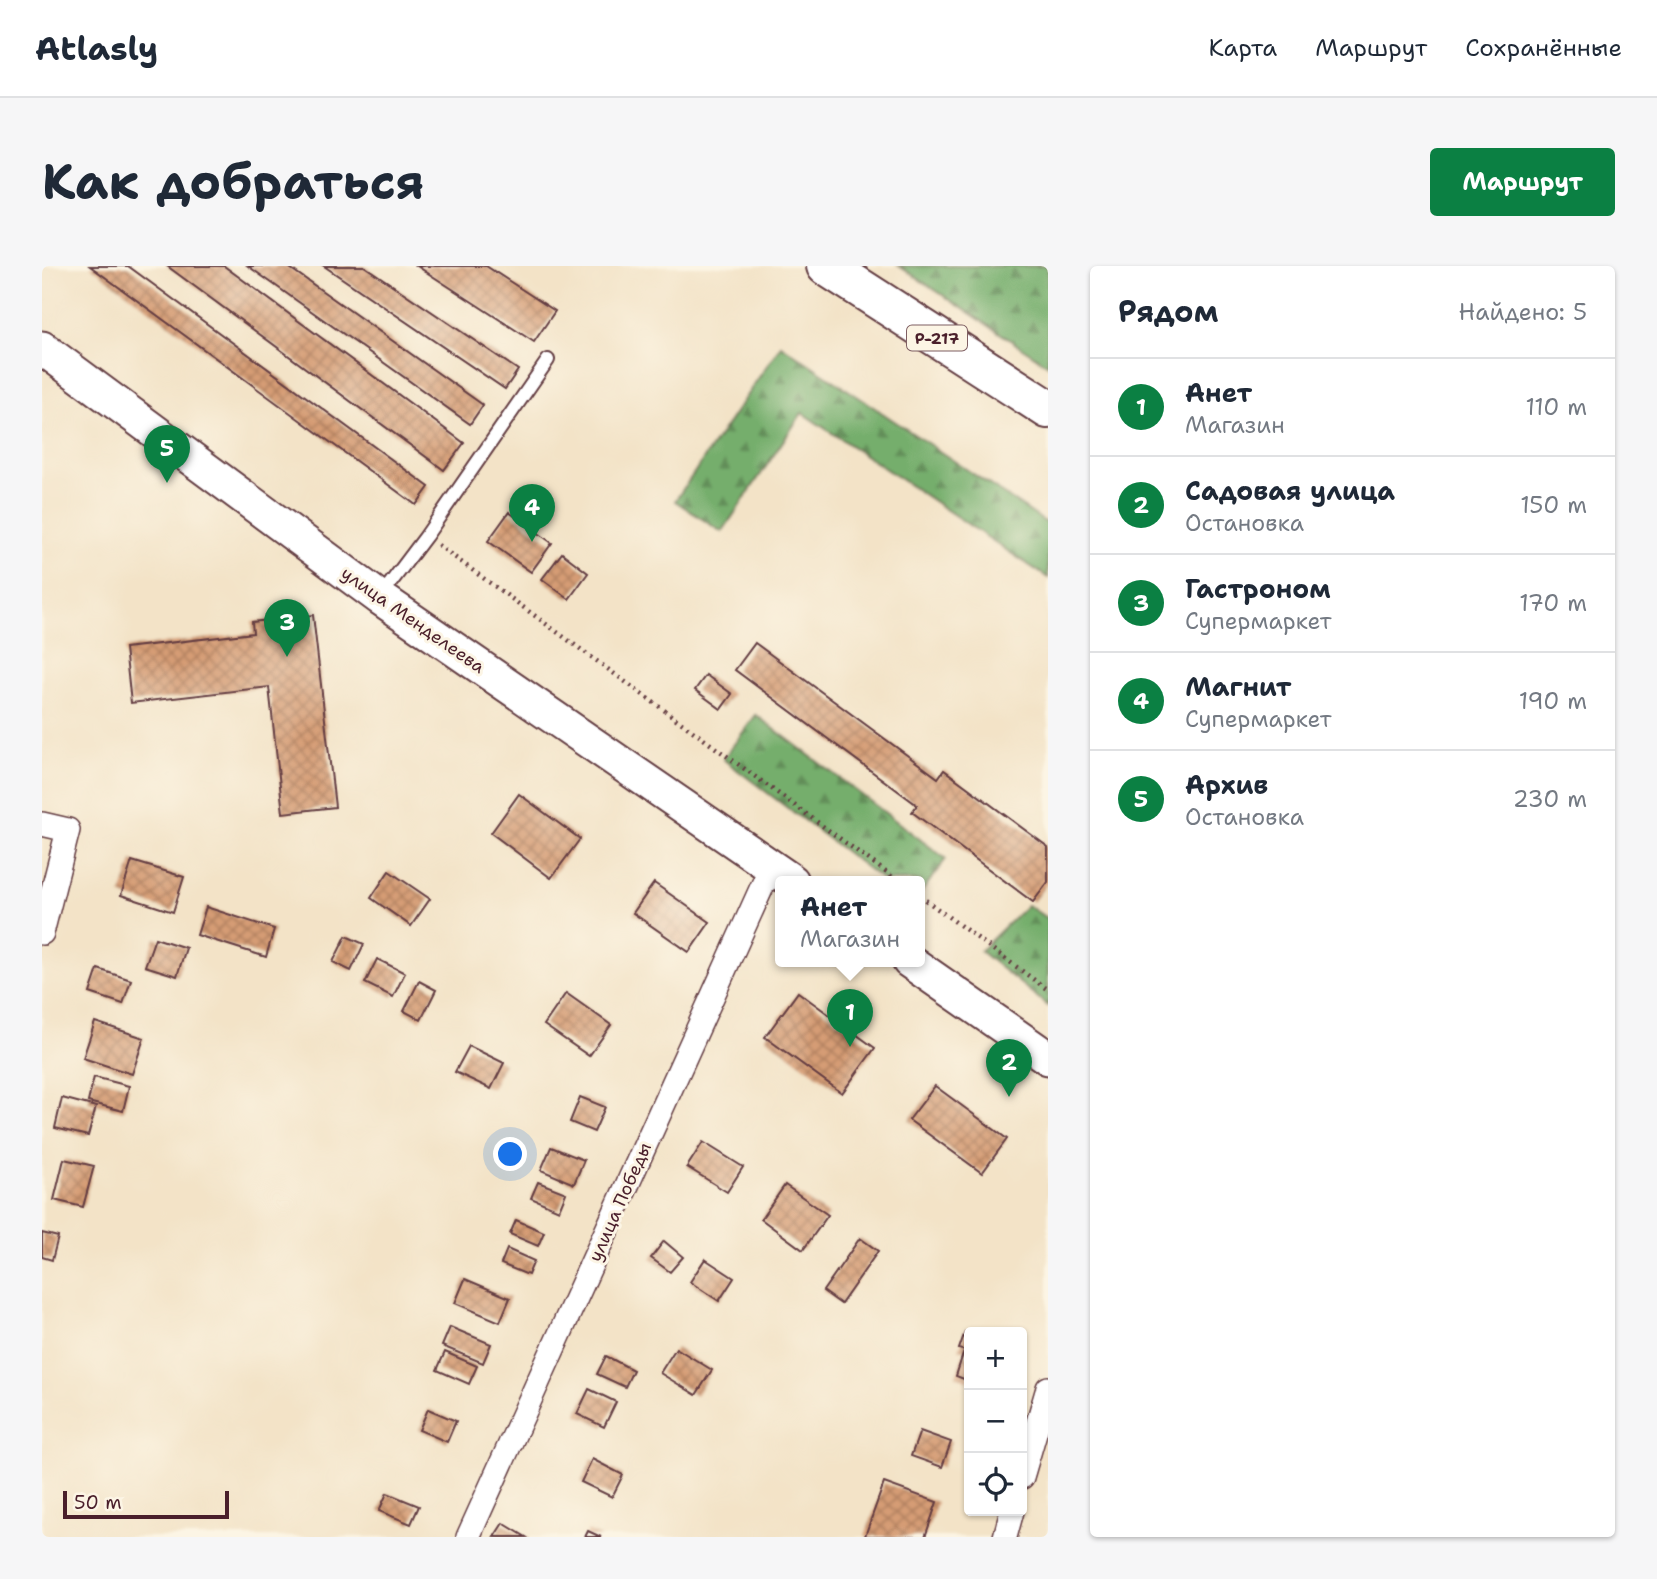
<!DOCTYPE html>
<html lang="ru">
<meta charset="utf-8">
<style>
:root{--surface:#fff;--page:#f6f6f7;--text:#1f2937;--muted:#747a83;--line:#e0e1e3;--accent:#0b8043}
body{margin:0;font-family:"Shantell Sans",sans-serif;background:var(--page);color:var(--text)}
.controls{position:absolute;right:21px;bottom:21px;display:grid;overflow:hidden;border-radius:7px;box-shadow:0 2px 5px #0004}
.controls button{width:63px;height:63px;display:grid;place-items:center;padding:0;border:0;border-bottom:2px solid var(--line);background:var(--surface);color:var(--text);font:35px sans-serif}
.scale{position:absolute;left:21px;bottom:18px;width:166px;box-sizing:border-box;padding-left:7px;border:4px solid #4a1f2b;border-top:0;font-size:19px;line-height:24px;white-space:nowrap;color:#4a1f2b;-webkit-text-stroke:5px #fcf5e5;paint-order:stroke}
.you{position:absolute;left:469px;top:889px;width:24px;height:24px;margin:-18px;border:5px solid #fff;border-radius:50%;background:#1a73e8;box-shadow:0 0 0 10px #1a73e833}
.badge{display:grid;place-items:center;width:46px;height:46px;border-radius:50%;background:var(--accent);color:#fff;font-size:23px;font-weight:700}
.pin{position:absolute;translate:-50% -58px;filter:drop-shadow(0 2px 4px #0008)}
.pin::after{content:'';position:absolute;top:37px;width:24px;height:21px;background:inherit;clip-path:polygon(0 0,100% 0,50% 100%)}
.popup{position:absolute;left:733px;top:610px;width:150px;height:91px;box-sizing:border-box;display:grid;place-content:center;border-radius:7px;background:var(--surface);filter:drop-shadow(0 2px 5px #0005);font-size:23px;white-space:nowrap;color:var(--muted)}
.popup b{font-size:26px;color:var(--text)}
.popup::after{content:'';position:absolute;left:50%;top:100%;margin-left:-14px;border:14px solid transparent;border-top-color:var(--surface)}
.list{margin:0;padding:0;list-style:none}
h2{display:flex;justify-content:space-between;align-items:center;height:91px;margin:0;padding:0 28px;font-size:30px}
h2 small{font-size:23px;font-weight:400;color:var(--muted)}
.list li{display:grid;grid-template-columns:46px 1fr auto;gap:21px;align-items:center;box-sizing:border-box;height:98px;padding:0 28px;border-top:2px solid var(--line)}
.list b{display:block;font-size:26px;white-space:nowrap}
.list p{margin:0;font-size:23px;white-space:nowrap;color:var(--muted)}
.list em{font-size:23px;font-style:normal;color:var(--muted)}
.icon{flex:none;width:38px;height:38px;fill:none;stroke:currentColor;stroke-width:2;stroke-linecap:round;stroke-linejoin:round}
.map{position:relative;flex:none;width:1006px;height:1271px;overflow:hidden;border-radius:7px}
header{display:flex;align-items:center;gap:42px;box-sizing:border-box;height:98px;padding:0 35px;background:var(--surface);border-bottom:2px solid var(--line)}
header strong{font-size:33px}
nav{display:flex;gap:38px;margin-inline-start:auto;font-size:24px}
.intro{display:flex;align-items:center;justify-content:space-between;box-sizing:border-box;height:168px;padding:0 42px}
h1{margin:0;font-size:49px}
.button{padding:18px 32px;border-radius:7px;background:var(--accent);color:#fff;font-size:24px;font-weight:700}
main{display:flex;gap:42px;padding:0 42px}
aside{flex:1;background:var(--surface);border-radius:7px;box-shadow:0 2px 5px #0004}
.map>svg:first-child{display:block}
</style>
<header>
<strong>Atlasly</strong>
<nav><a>Карта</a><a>Маршрут</a><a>Сохранённые</a></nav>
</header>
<div class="intro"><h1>Как добраться</h1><a class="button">Маршрут</a></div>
<main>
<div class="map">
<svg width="1006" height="1271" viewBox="0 0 1006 1271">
<defs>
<pattern id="forest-firs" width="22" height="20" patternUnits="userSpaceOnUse" patternTransform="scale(1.75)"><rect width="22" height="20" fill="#75ae6c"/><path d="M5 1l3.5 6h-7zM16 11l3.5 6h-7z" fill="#628d59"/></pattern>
<pattern id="building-cross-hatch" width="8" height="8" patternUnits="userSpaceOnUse" patternTransform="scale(1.75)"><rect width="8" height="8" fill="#d59c74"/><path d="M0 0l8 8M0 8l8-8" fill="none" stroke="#af7f5f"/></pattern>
</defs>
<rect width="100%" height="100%" fill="#fcf5e5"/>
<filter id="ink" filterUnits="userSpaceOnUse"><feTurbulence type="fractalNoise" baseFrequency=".0143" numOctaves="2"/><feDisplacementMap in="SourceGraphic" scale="14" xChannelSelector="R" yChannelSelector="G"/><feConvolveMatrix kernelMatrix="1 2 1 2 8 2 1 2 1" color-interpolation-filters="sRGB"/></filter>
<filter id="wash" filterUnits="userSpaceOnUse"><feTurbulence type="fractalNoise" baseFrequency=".00686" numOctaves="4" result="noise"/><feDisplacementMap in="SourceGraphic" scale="28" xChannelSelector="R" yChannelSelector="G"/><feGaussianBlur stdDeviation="1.57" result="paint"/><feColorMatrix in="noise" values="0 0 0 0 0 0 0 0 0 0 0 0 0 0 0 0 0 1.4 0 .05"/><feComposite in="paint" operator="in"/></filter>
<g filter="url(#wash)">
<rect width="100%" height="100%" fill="#f3e3c7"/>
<g fill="url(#forest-firs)" stroke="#60664c" stroke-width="2">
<path d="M857,0h149v99z"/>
<path d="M739,79l267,179v54l-246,-165 -80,119 -47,-31z"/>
<path d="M714,449l190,144 -26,35v-13h-36l-161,-122z"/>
<path d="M985,639l21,14v87l-68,-55z"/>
</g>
<g id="blocks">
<g fill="url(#building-cross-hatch)">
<path d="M48,0h38l301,221 -13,18z"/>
<path d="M125,0h57l240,177 -20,27z"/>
<path d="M206,0h39l196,139 -13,19z"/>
<path d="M282,0h40l154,104 -13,19z"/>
<path d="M375,0h69l69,45 -21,31z"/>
<path d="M467,246l43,31 -21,29 -43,-31z"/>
<path d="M520,287l26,20 -19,26 -27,-20z"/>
<path d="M271,349l22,192 -52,6 -14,-126 -138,16 -6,-55 128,-15 -1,-11z"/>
<path d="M713,377l183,135 6,-8 104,77v35l-15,20 -121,-90 5,-7 -182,-135z"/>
<path d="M664,409l26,19 -11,15 -26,-19z"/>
<path d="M477,528l61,45 -29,39 -60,-45z"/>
<path d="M90,595l52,16 -11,35 -52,-17z"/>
<path d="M347,605l41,28 -19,27 -40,-28z"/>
<path d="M612,617l56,39 -21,30 -56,-39z"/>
<path d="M164,641l68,22 -8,28 -69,-22z"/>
<path d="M304,670l18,8 -13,27 -18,-9z"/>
<path d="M113,672l31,10 -9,28 -32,-10z"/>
<path d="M335,693l28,14 -12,24 -28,-14z"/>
<path d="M56,703l33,11 -8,24 -33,-11z"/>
<path d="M377,715l17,9 -15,30 -17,-9z"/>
<path d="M756,726l77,56 -33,45 -77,-56z"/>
<path d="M524,727l45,32 -22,31 -45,-31z"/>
<path d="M53,756l49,16 -12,36 -49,-16z"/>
<path d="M427,780l35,17 -13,26 -36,-17z"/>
<path d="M52,811l35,9 -6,25 -35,-9z"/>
<path d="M893,820l72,53 -25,34 -73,-53z"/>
<path d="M538,831l25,10 -11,25 -24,-10z"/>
<path d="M20,832l34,9 -8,29 -33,-8z"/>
<path d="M661,876l40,25 -16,25 -40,-25z"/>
<path d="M509,881l33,13 -10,24 -33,-14z"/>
<path d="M22,893l30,7 -11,41 -29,-7z"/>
<path d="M496,916l28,11 -7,17 -28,-12z"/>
<path d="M743,919l43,30 -25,35 -42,-31z"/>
<path d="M474,954l28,12 -6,14 -28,-12z"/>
<path d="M0,967l16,4 -6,23 -10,-3z"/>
<path d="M818,972l18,13 -37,53 -18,-13z"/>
<path d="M622,975l19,16 -13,15 -19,-14z"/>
<path d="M465,983l27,12 -6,14 -27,-11z"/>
<path d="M663,993l29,19 -15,23 -29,-19z"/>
<path d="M423,1013l45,19 -10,24 -45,-19z"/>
<path d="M408,1061l41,17 -8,19 -41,-17z"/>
<path d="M923,1066l4,1v19l-10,-3z"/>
<path d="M634,1082l36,22 -16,25 -36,-22z"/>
<path d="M403,1086l32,14 -8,18 -32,-14z"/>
<path d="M921,1088l6,2v25l-13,-5z"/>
<path d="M564,1090l27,14 -8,17 -28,-13z"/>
<path d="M547,1123l27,13 -12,25 -27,-13z"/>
<path d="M386,1143l28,12 -9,21 -28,-12z"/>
<path d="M878,1165l31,11 -9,25 -31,-11z"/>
<path d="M550,1193l31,16 -11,22 -31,-15z"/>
<path d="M842,1217l53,19 -12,35 -60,-1z"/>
<path d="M345,1227l32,13 -8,18 -32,-13z"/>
<path d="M461,1257l23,14h-32z"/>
<path d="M546,1265l13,6h-16z"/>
</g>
</g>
</g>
<g filter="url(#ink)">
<use href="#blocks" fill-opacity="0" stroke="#633c42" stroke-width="2"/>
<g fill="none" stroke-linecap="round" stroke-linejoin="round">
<defs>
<path id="lane" d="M338,331l46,-61 122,-176"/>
<g id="street">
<path d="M0,558l26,6 -26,103"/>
<path d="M980,1211l26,-89"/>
<path d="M426,1271l303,-670"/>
<path d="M963,1271l7,-26"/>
</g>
<g id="secondary">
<path d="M0,82l338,250 412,283"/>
<path d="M867,695l139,97"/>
</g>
<path id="highway" d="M784,0l222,143"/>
</defs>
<use href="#lane" stroke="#633c42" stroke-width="16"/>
<use href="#street" stroke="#633c42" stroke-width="26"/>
<use href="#secondary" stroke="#633c42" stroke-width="37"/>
<use href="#highway" stroke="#633c42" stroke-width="42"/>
<g stroke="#633c42" stroke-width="4.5" stroke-dasharray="2 5" stroke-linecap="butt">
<path d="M396,279l460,336"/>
<path d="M878,630l128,94"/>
</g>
<use href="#lane" stroke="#fff" stroke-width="12"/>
<use href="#street" stroke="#fff" stroke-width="23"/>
<use href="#secondary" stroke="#fff" stroke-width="33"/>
<use href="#highway" stroke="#fff" stroke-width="38"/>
</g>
</g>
<g text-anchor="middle" stroke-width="6" stroke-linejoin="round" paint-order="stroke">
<rect fill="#fcf5e5" stroke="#7f5f63" stroke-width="2" x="865" y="59.5" width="60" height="25" rx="5"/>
<g font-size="16" font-weight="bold" fill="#4a1f2b">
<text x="895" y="78">Р-217</text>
</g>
<g font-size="18" fill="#4a1f2b" stroke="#fcf5e5">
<text transform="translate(371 354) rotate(35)" y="6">улица Менделеева</text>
<text transform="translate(578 936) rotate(-66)" y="6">улица Победы</text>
</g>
</g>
</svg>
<div class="controls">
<button>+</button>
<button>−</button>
<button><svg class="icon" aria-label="locate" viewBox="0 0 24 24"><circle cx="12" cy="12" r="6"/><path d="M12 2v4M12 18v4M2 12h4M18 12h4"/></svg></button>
</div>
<div class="scale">50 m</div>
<div class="you"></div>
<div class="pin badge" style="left:808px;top:781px">1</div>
<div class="popup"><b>Анет</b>Магазин</div>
<div class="pin badge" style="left:967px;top:831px">2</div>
<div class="pin badge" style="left:245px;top:391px">3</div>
<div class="pin badge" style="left:490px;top:276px">4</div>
<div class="pin badge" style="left:125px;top:217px">5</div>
</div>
<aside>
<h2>Рядом<small>Найдено: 5</small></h2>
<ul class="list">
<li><span class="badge">1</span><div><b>Анет</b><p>Магазин</p></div><em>110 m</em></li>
<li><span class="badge">2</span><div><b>Садовая улица</b><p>Остановка</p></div><em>150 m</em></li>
<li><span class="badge">3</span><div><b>Гастроном</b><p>Супермаркет</p></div><em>170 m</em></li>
<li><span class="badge">4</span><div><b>Магнит</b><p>Супермаркет</p></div><em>190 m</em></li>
<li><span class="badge">5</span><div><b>Архив</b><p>Остановка</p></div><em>230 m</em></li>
</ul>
</aside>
</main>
